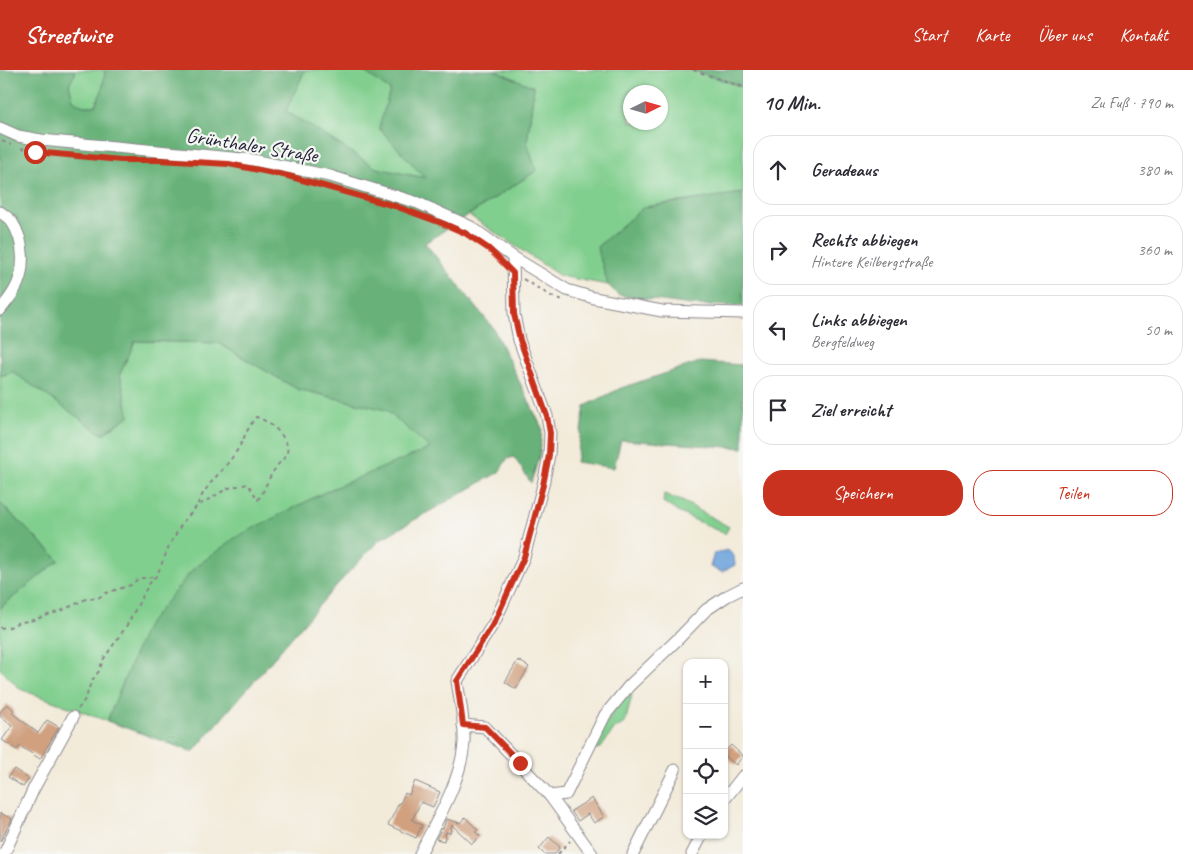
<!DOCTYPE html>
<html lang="de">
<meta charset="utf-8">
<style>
:root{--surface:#fff;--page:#f2f2f3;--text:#2b2b33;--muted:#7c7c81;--line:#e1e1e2;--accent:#c8321e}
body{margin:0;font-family:Caveat,sans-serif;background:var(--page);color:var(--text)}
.controls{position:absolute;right:15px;bottom:15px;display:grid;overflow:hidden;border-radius:10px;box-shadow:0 1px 4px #0004}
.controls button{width:45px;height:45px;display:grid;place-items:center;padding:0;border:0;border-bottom:1px solid var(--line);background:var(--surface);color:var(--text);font:25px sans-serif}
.compass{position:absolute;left:623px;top:15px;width:45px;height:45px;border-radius:50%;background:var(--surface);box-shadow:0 1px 4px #0004;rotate:85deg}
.stop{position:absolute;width:15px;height:15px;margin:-11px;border:4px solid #c8321e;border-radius:50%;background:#fff}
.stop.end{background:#c8321e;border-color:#fff;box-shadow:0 1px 5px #0008}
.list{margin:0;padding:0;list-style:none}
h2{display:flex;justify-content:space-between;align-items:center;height:65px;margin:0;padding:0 20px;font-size:21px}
h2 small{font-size:16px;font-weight:400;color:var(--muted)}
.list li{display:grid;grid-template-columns:32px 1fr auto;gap:15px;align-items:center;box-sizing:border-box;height:70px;margin:0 10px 10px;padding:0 10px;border:1px solid var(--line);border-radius:20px}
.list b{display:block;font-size:19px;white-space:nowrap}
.list p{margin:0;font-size:16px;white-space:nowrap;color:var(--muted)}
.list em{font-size:16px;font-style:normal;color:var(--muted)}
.actions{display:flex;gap:10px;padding:15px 20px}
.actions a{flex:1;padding:11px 0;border:1px solid var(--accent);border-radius:20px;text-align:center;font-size:18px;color:var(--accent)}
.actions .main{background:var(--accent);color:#fff}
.icon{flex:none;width:28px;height:28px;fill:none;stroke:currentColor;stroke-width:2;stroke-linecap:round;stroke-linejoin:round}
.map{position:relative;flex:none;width:743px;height:784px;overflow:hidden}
header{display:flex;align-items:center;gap:30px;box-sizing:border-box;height:70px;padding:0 25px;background:var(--accent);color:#fff}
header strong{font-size:24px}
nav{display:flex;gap:28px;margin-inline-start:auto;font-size:18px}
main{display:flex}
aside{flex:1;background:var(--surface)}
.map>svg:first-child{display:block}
</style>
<header>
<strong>Streetwise</strong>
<nav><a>Start</a><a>Karte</a><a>Über uns</a><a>Kontakt</a></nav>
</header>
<main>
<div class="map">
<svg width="743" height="784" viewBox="0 0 743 784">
<rect width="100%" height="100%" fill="#f6f6f2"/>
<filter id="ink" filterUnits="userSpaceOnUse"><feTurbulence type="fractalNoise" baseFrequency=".02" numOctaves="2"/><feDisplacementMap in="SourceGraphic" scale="10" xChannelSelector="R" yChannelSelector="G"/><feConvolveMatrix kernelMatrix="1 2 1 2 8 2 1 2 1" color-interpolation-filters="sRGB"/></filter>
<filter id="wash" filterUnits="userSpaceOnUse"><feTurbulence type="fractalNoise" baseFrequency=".0096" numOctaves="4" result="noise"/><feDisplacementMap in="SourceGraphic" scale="20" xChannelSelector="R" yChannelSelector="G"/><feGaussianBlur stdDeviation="1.12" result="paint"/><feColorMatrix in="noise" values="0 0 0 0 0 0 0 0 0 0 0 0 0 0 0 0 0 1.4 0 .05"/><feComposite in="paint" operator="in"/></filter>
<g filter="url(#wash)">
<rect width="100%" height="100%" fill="#f3ebda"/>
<g fill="#81cf8e" stroke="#527864" fill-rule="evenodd">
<path d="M74,0h29l2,2 -3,19 -7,15h-12l-10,-6 -4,-16 6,-10z"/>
<path d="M305,0h57l28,20 -11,38 47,50 -50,-10 -90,-57z"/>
<path d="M494,0h199l50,17v106l-99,14 -47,40 11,38 -48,-9 -91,-61 67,-44 -9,-29 7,-55zM630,22h30v30h-30z"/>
<path d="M135,271l83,2 79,46 89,21 45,38 -102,42 -90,46 -46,33 -45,56 -41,96 -87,-32 -20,-20v-61l59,-48 -59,-57v-127l13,-4 90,62 26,-18 -9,-42z"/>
<path d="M664,424l20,8 45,25 -4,7 -47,-22 -15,-10z"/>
<path d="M629,621l3,4 -7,28 -11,6 -13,19 -11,2 21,-35z"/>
</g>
<g fill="#68b279" stroke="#456a5a">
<path d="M0,0h74l1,4 -6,10 4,16 10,6h12l7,-15 3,-19 -2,-2h202l-19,41 90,57 49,10 -46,-50 11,-38 -28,-20h132l40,17 -7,55 9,29 -111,72 68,85 49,100 -2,25 -9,30 -17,-26 -7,2 -8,13 -120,68 -44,47 -142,165 -86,-31 39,-94 47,-58 43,-32 93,-47 101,-42 -44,-38 -89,-21 -79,-46 -83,-2 -15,33 9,42 -27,18 -89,-62 -13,4z"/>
<path d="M693,0h50v17z"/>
<path d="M743,123v113l-52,-1 -73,-10 -10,-10 -11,-38 47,-40z"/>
<path d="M700,292l43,3v83l-122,-8 -7,28 -38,-6 9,-56 36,-18z"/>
<path d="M0,433l59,57 -59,48z"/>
</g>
<path fill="#6fa5dd" stroke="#48648c" d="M728,480l6,6 1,9 -13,7 -12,-5 4,-14z"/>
<g id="blocks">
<g fill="#d0a07f">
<path d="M518,590l11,7 -13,22 -11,-7z"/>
<path d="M7,634l7,6 -2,3 26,20 9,-13 12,7 -19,32 -20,-13 -3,4 -15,-10 10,-14 -12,-10v-4z"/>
<path d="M731,675l12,11 -7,9 -12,-10v-3z"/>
<path d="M14,699l15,10 -6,8 -15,-10z"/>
<path d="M415,711l25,11 -7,15 -12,-5 -9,18 10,5 -6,13 -28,-13 11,-22 1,1 5,-11 4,2z"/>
<path d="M592,728l12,19 -10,6 -6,-9 -10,7 -7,-10z"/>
<path d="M0,743l12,6 -12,23z"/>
<path d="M465,747l13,13 -3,2 5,4 -8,8 -20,-19 -2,8 -4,-1 -2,9 -8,-2 6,-11 1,1 3,-10 14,4z"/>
<path d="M549,767l11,10 -5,7h-11l-5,-5z"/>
</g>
</g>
</g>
<g filter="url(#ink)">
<use href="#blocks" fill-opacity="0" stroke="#8a868a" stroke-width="1"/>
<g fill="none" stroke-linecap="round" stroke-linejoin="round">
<defs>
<g id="minor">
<path d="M0,58l18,8 23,4 212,20 77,16 88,27 53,24 42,30 54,33 27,8 68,13 81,2"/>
<path d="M0,142c4,3 9,6 12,10 13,20 14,49 2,69 -4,7 -9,13 -14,19"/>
<path d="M463,655l22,2 65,69 42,58"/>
<path d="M550,726l16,-2 39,-79 24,-29 50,-48 27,-28 21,-14 16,-8"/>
<path d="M724,730l19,-24"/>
<path d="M4,784l30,-66 39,-71"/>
<path d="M420,784c17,-35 41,-72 44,-111 1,-20 -4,-42 -7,-62l38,-60 29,-64 19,-72 6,-30 1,-22 -3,-17 -28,-76 -5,-26 -1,-57"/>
<path d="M633,784l42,-84"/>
<path d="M692,784l10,-19"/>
</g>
</defs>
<use href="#minor" stroke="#8a868a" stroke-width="13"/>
<g stroke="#8a868a" stroke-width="2" stroke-dasharray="4 4" stroke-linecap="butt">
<path d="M693,0l50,17"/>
<path d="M2,71l9,4"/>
<path d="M21,78l14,3 52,6 51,3"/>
<path d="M406,141l14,5"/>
<path d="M523,209l28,17 12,4"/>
<path d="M0,558l10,-1 9,-5 11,-1 33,-11 23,-11 12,-1 8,-5 25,-8 8,-7h9l7,-2"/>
<path d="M78,639l8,-11 5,-16 8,-11 4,-11 24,-35 22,-41 8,-9 13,-31 13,-22 14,-16 16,-9 15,-9 20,-4 10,16c7,-10 10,-22 17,-31 3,-6 10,-10 12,-16 4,-15 -19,-33 -31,-36 -9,11 -12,23 -20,35 -12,19 -31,32 -39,54"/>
<path d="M558,784l12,-13"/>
</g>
<use href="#minor" stroke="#fff" stroke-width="11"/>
</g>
</g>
<g fill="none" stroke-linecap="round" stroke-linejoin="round" filter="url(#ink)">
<path stroke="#c8321e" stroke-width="6" d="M35,82l86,8h38l70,4 59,12 107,30 49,18 21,9 24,16 24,24 1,41 6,26 27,76 3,17 -1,22 -6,30 -19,72 -29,64 -38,60 6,44 22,2 35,36"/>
</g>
<g text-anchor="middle" stroke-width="4.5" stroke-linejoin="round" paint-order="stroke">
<g font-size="21" fill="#22223b" stroke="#f6f6f2">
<text transform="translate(252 75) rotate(9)" y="7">Grünthaler Straße</text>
</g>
</g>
</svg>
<div class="controls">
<button>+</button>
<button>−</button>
<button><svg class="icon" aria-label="locate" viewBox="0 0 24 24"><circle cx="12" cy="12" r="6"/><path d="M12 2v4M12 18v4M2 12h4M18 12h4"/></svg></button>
<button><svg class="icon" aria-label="layers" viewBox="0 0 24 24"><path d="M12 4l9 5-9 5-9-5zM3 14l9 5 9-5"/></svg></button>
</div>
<svg class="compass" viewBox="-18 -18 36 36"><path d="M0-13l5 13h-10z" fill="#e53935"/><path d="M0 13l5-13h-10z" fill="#7c7c81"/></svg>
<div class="stop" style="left:35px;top:82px"></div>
<div class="stop end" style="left:520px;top:693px"></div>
</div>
<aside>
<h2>10 Min.<small>Zu Fuß · 790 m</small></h2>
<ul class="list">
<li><svg class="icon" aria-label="ahead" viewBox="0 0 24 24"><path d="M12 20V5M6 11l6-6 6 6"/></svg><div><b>Geradeaus</b></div><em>380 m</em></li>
<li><svg class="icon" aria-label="right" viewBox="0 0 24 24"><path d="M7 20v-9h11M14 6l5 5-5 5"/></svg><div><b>Rechts abbiegen</b><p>Hintere Keilbergstraße</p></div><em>360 m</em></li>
<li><svg class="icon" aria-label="left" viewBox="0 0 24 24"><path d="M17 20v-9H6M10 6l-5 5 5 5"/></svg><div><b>Links abbiegen</b><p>Bergfeldweg</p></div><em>50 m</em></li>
<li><svg class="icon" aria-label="arrive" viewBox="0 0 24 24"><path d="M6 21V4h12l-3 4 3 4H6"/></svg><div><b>Ziel erreicht</b></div></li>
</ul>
<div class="actions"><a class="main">Speichern</a><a>Teilen</a></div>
</aside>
</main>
